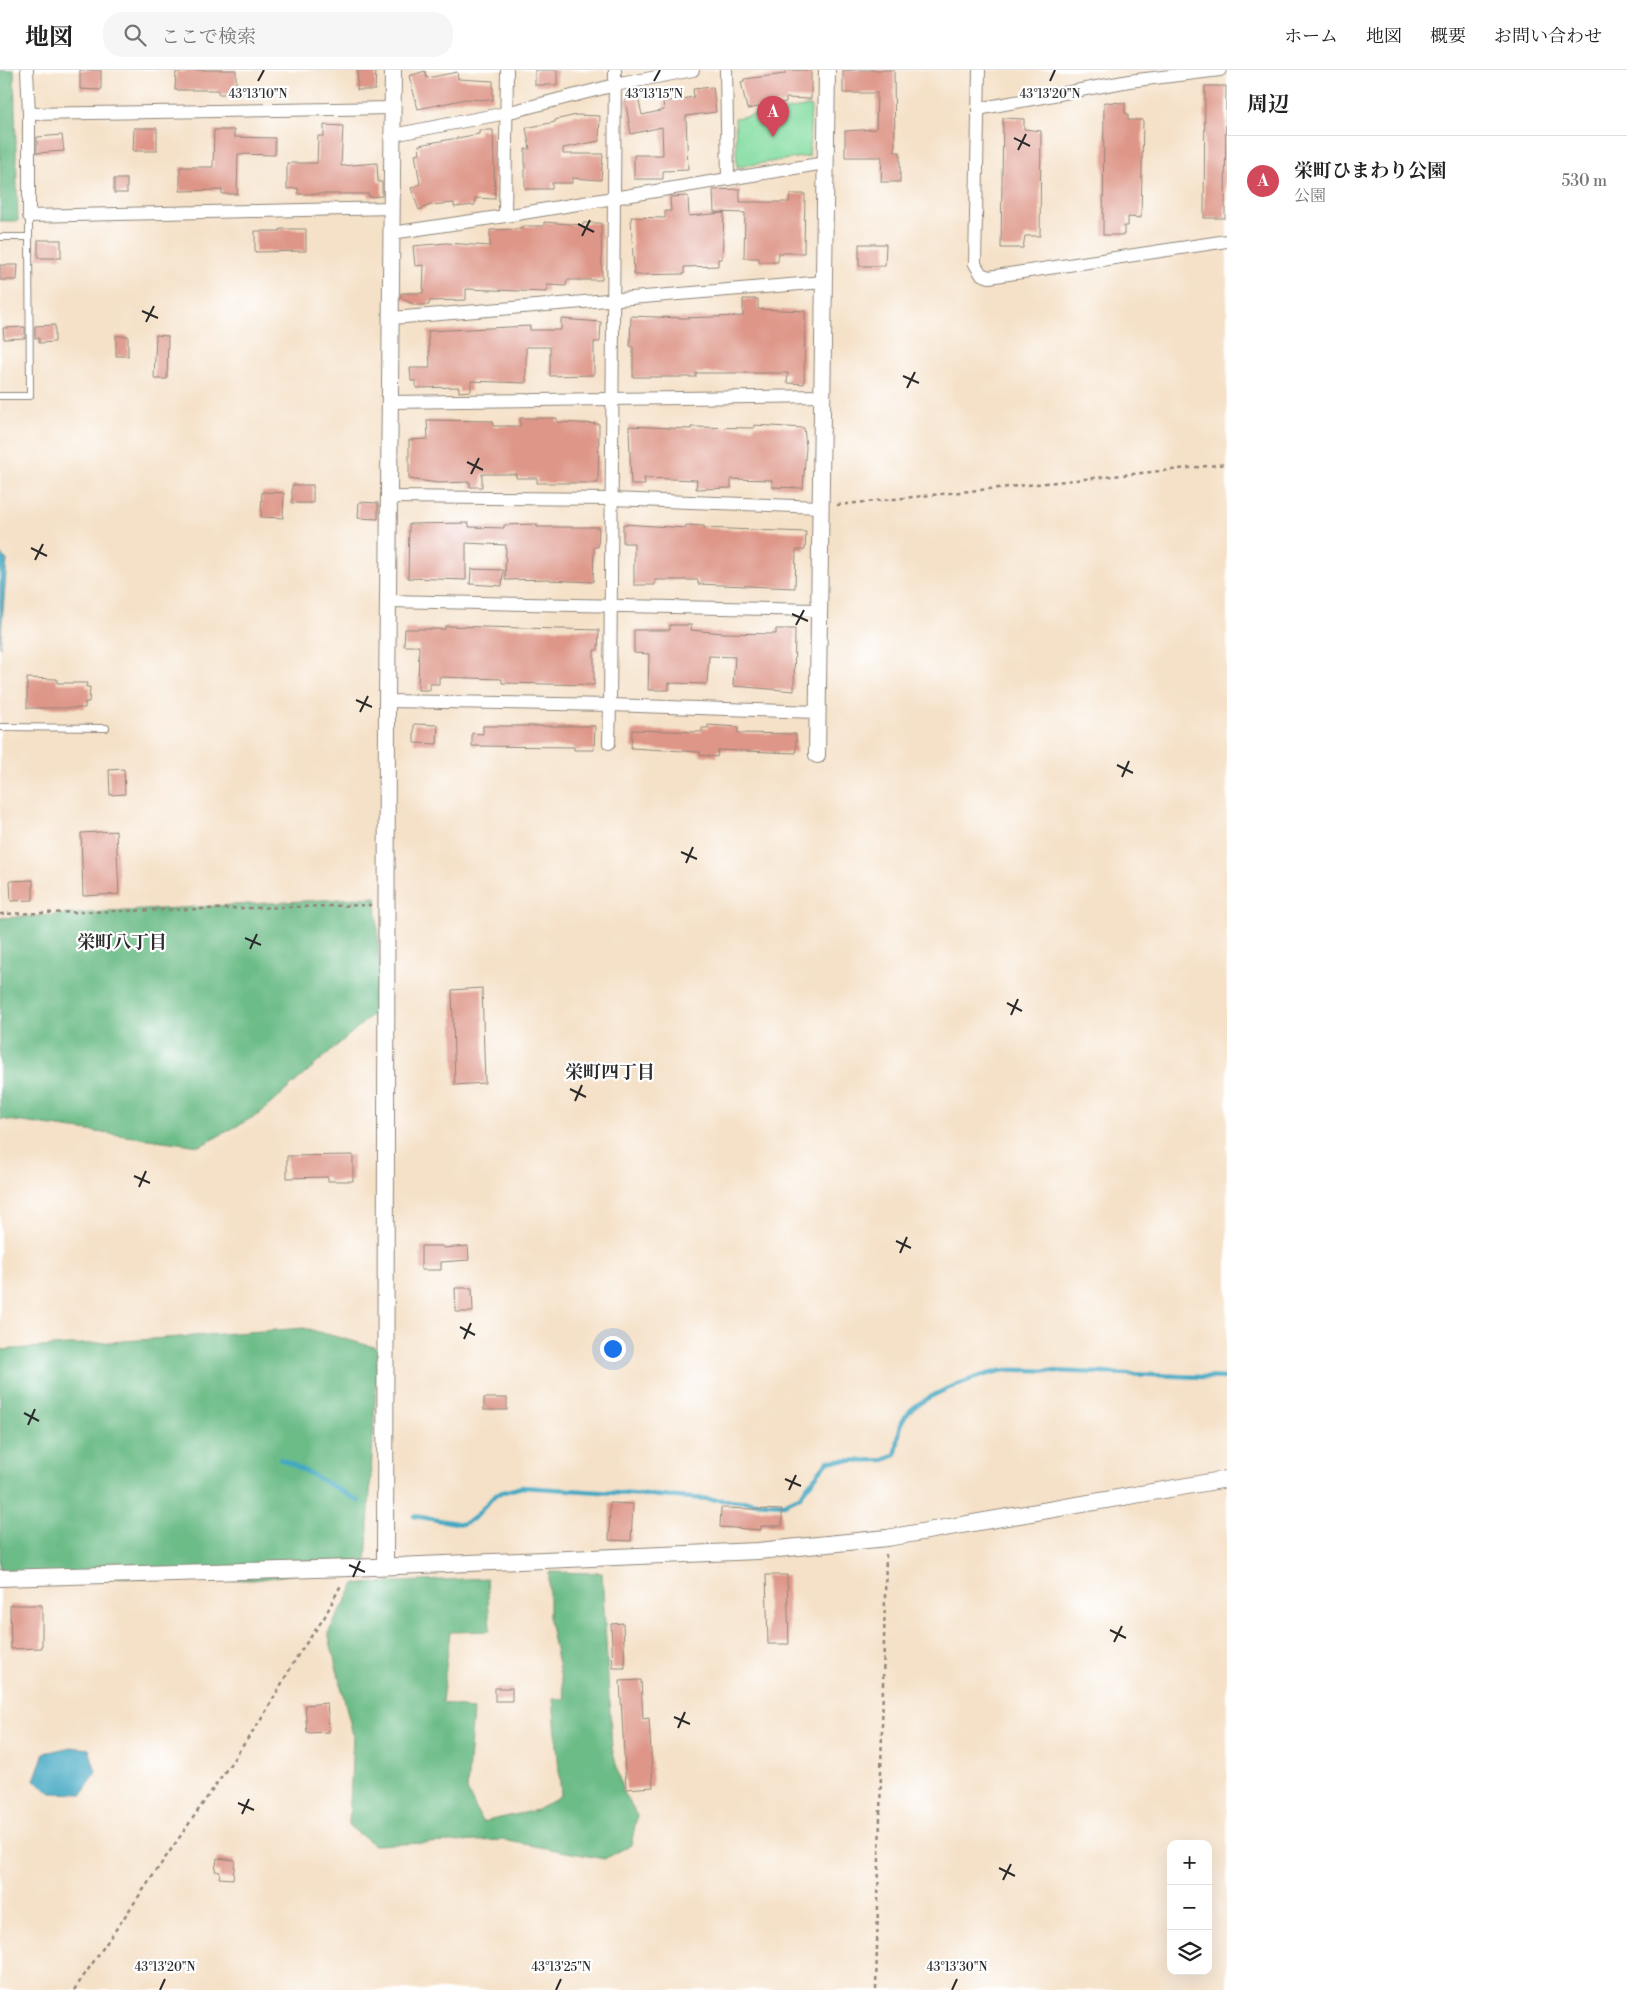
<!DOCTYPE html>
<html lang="ja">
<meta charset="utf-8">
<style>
:root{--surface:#fff;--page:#f6f6f6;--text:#222;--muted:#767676;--line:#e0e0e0;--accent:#d1495b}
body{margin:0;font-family:"Libre Bodoni","Noto Serif JP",serif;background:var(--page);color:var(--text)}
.controls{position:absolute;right:15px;bottom:15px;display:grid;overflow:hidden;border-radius:10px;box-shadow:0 5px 20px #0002}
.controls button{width:45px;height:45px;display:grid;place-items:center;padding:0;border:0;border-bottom:1px solid var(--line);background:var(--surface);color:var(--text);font:25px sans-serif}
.you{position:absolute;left:612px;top:1278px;width:18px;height:18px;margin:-12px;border:4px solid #fff;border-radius:50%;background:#1a73e8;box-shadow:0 0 0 8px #1a73e833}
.badge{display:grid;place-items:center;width:32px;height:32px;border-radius:50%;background:var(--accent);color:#fff;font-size:16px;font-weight:700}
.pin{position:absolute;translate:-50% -41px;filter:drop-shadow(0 1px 2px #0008)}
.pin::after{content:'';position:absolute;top:26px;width:18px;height:15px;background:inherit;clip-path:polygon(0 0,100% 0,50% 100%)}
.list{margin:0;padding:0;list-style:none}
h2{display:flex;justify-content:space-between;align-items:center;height:65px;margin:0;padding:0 20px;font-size:21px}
h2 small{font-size:16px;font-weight:400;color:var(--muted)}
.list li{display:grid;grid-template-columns:32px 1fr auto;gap:15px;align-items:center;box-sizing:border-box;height:90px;padding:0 20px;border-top:1px solid var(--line)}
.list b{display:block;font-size:19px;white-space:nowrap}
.list p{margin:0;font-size:16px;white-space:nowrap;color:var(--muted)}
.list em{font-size:16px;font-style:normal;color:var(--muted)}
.icon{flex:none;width:28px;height:28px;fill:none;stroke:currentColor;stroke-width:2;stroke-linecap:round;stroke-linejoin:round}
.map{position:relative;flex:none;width:1227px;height:1920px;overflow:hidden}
header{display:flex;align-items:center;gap:30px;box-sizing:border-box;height:70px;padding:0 25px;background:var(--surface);border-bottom:1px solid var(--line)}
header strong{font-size:24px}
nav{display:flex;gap:28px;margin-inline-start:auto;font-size:18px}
.search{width:350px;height:45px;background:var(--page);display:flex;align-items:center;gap:12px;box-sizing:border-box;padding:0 18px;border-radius:20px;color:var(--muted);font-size:19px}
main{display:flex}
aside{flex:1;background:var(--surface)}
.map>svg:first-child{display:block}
</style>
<header>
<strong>地図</strong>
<div class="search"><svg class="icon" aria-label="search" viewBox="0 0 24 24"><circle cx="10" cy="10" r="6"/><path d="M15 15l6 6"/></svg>ここで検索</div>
<nav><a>ホーム</a><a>地図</a><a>概要</a><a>お問い合わせ</a></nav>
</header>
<main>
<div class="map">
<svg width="1227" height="1920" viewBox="0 0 1227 1920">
<rect width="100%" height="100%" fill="#fff"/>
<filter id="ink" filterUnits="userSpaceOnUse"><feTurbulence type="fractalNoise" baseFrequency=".02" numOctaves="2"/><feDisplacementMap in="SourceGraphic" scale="10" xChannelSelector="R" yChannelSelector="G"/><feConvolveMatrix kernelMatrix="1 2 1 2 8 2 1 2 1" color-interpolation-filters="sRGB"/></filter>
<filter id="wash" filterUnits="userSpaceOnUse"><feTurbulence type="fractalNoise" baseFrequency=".0096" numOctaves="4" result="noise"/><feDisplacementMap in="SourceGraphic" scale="20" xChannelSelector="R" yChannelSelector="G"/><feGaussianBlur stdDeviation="1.12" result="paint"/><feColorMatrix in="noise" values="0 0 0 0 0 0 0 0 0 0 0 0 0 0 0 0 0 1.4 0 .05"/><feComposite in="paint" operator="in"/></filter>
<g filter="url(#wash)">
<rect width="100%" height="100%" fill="#f5e1c8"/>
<path fill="#85dda1" stroke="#588466" d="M811,36l-2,50 -72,11 -2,-49z"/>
<g fill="#6cbc87" stroke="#4c7459">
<path d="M0,0h14l4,151h-18z"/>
<path d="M376,827l5,110 -122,107 -59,32 -200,-27v-201z"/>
<path d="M304,1258l74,20 -12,216 -112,16 -254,-5v-225z"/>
<path d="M549,1502l53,1 10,175 10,41 15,27 -6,29 -27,14 -101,-19 -129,5 -25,-19 4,-91 -25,-102 27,-49 132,-6 3,53 -40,1 -8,70 31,8 -6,80 15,32 55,-12 24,-15 -8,-97 12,1 -16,-79z"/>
</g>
<g fill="#42a8c2" stroke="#366a76">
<path d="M0,484l7,6 -7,87z"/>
<path d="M71,1677l18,2 7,23 -14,22 -31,-1 -17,-13 10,-27z"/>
</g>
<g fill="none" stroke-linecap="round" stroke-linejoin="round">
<g stroke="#42a8c2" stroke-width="4.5">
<path d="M280,1389c27,11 52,28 79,42"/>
<path d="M414,1446l48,8 11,-5 23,-25 26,-7 262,17 15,-7 29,-36 56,-1 11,-5c5,-14 2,-28 11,-40 15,-19 70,-39 94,-44 9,-2 19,-1 27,-1l200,8"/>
</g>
</g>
<g id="blocks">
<g fill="#de9688">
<path d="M80,0h21v20l-21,-1z"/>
<path d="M185,0h51v24h-18v-4h-43l1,-18h9z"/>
<path d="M358,0h18l-1,20h-18z"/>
<rect x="535" y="0" width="22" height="15"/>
<path d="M785,0h26v29l-25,-1v4l-39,7 -6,-27 3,-1v-2l41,-5z"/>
<path d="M843,0h51l1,82h5v30h-19l1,-25h-37v-26l31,-2 1,-36h-34z"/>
<path d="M425,1l2,7 30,-6 1,7 35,2v19l-27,-1 -48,10 -9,-33z"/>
<path d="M1205,16h21l-1,132h-21z"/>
<path d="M713,17l3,25 -30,4 2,54 -25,1v8h-29v-24h29l-1,-28 -31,7 -6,-35 13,-2 4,18 22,-5 -1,-8 31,-5 -1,-8z"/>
<path d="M1104,32l21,1v10l3,1v6h15l-2,98 -13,-1v9h-4v9h-21z"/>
<path d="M576,45l24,1 -1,25 -36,7v6h40l-2,26 -29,-2v5h-20v6h-27v-40h5l-4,-21 29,-6v-2z"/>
<path d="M1003,48l21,1v10l17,2 -1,105h-15l-2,12h-22z"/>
<path d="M324,55l19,1 -2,40 36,-3 1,19h4v14l-13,1v-3h-71v-6l-11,1v-26h30l1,-27h6z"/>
<path d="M134,58h23v23h-24z"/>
<path d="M214,60h20v7l41,1v17l-37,-1 -1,40h-15v-4l-42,1v-24h33z"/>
<path d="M479,60h14l2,69 -20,-1v7l-21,2v-4l-24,2 -11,5 -8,-22 9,-4 -5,-30 5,-1 -1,-8 60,-11z"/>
<path d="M62,65l2,16 -27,2v-16z"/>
<rect x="114" y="109" width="13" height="14"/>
<path d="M740,119v13h49l1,-8h15l-1,59h-26v9h-19v-4h-15l1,-45 -31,-1 -1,-22z"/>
<path d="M688,126l1,20 35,-3 -2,46h-4v7l-34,1v7l-50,1 -3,-58 34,1v-7h6l-1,-14z"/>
<path d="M544,152l39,3v-2h18l1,57h-35l-1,6 -19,-1v7l-81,-3v11l-37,1v4h-14l-14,-7v-5h22l1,-28 -9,1 -2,-20 33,-3 44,3v-16l32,-1v-3h22z"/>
<path d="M280,159h26v22l-51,1v-21h25z"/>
<rect x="38" y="170" width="23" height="18"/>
<path d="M859,174h27l-1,22h-26z"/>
<path d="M0,195h18l-1,15h-17z"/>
<path d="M743,229h15v10l47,2 -1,73 -17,-1 1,-10h-92v4h-63v-30l-3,-1 1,-30 52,2 60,-2z"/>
<path d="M561,249l40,3 -1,20h-6v33l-44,1v-29h-24v36l-55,-2v10l-12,1v-5l-43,1v-7h-5l-1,-13h20l-2,-37 102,-5v4h31z"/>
<path d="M55,255v17l-16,1v-5h-4v-12z"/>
<path d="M25,257v11l-21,1 -1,-11z"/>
<path d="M156,265l12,1 -1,43h-13z"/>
<rect x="116" y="266" width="12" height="20"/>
<path d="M520,348h37v4l42,2 -1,59h-61v-5h-21v-4h-34v13h-12v-5l-32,1 -29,-4v-39l19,-1 -1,-19 66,1v5h27z"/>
<path d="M754,355l50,3 2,19 -3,41 -31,-1v-7l-41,-1v9l-35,1 1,-9 -53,-2 1,7h-14l-2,-59 62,3v-2l63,1z"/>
<rect x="292" y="415" width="21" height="18"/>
<path d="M262,422l22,1 -1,25 -22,-1z"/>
<path d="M359,432l19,1v16l-20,-1z"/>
<path d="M469,453v4l35,1v-3l33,-1v3h62l-1,20h-4l-1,35 -43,-2v-1l-45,1 1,-35 -40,-2v37l-58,-2 1,-54z"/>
<path d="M623,454l63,4v-3l18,1v2l102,4 -1,18h-9l-1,38 -97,-4v-4h-43v5h-21v-42h-11z"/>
<path d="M471,499l32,1 -1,16 -32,-2z"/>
<path d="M670,555h22l-1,5 32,3 53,1v-5h19l-1,62 -61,-5 2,-29 -26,-1 -2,28 -38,-1v7h-21l1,-36 -15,-1v-23h36z"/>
<path d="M445,556l154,4 -1,20h-4v35l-92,-2v-4l-63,-2v7h-9v6h-12l1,-44h-15l1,-17h40z"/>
<path d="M27,608l30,1v4h30l-1,4h4l-1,15h-4v6h-58z"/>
<path d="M414,654l24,1 -1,19 -23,-1z"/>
<path d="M708,655l30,2v6l58,1v19l-78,-3 -1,7 -17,-2v-3l-69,-4 1,-18 70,2v-4h6z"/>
<path d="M483,656h112l-1,24h-20v-3l-102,-1v-13l11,1z"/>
<path d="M124,699l1,25 -15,1 -1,-25z"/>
<path d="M116,761l3,63 -36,2 -2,-63z"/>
<path d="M33,810v20l-22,1 -1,-20z"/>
<path d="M482,918l3,95 -30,2 -3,-95z"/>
<path d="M353,1085v26h-25v-4l-41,1v-22z"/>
<path d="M421,1176h22v2l25,-2 1,14 -28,2v8h-20z"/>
<path d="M455,1218h17l1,24h-17z"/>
<rect x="484" y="1328" width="23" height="12"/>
<path d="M610,1433l23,1 -2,37 -22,-1z"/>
<path d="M721,1438l61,2v16h-21v4l-41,-3z"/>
<path d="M766,1505h21l2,69h-21z"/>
<path d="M10,1535h32v43l-31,1z"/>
<path d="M623,1553l2,45h-12l-2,-44z"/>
<path d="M641,1610l2,39 6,-1 4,69 -27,2 -6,-108z"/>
<rect x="495" y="1618" width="17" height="13"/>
<path d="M327,1633l2,29 -22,1 -2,-28z"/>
<path d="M217,1788l18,2 -2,19 -14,-1 1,-6 -5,-1z"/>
</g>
</g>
</g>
<g filter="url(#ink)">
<use href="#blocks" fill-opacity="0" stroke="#90867a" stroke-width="1"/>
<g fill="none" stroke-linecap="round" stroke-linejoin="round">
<defs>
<g id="service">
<path d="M0,167h29v-21"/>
<path d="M0,326h30l-1,-159"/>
<path d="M0,657l106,1"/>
</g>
<g id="minor">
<path d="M27,0l2,44 363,-6"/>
<path d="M507,0l-2,146 223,-37"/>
<path d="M615,0l-5,635 207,7"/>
<path d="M726,0l2,109 97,-16"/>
<path d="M979,0l-4,194 6,10 8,3 238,-36"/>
<path d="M978,39l151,-28 91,-11"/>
<path d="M29,44v102l363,-8"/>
<path d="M393,65l113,-22 109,-28 78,-15"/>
<path d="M392,163l113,-17"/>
<path d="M392,248l432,-36"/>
<path d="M389,332l433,-6"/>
<path d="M388,427l223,2 209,8"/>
<path d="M388,531l431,9"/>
<path d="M387,631l223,4 -1,38"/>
</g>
<g id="tertiary">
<path d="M817,685l10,-685"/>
<path d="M385,1496l2,-865 6,-631"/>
<path d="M0,1508l350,-10 408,-17 129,-13 340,-59"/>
</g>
</defs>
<use href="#service" stroke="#90867a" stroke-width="8"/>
<use href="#minor" stroke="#90867a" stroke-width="14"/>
<use href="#tertiary" stroke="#90867a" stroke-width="18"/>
<g stroke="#90867a" stroke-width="2.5" stroke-dasharray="4 4" stroke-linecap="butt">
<path d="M837,435l390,-41"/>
<path d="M0,844l371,-9"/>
<path d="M74,1920l188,-272 36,-63 26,-37 17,-33"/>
<path d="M876,1920l10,-436"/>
</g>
<use href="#service" stroke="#fff" stroke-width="6"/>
<use href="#minor" stroke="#fff" stroke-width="12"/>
<use href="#tertiary" stroke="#fff" stroke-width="16"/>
</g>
</g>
<path fill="none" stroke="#2b2b2b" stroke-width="2" d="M258,11l6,-11M654,11l6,-11M1050,11l5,-11M1014,68l16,8M1018,80l8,-16M578,154l16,8M582,166l8,-16M142,241l16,7M146,252l8,-16M903,306l16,7M907,318l8,-16M467,392l16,8M471,404l8,-16M31,478l16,8M35,490l8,-16M792,544l16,7M796,555l8,-15M356,630l16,7M360,642l8,-16M1117,695l16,8M1122,707l7,-16M681,782l16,7M686,793l7,-16M245,868l16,7M250,879l7,-15M1007,933l15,8M1011,945l7,-16M570,1019l16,8M575,1031l7,-16M134,1106l16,7M139,1117l7,-16M896,1171l15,7M900,1183l7,-16M460,1257l15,8M464,1269l7,-16M24,1343l15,8M28,1355l7,-16M785,1409l16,7M789,1420l7,-15M349,1495l16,7M353,1507l7,-16M1110,1560l16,8M1114,1572l8,-16M674,1647l16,7M678,1658l7,-16M238,1733l16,7M242,1744l7,-15M999,1798l16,8M1003,1810l8,-16M160,1920l5,-11M556,1920l5,-11M952,1920l5,-11"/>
<g text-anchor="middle" stroke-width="4.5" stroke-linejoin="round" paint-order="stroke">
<g font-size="18" font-weight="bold" fill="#2b2b2b" stroke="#fff">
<text x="122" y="878">栄町八丁目</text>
<text x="610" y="1008">栄町四丁目</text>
</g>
</g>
<g font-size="12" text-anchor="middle" fill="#2b2b2b" stroke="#fff" stroke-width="4.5" stroke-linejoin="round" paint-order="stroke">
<text x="258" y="28">43°13'10"N</text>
<text x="654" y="28">43°13'15"N</text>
<text x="1050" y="28">43°13'20"N</text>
<text x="165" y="1901">43°13'20"N</text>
<text x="561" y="1901">43°13'25"N</text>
<text x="957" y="1901">43°13'30"N</text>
</g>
</svg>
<div class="controls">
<button>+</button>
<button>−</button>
<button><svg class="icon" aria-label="layers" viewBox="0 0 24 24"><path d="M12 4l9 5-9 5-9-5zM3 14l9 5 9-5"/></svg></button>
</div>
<div class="you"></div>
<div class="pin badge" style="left:773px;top:67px">A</div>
</div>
<aside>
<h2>周辺<small></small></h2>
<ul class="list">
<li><span class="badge">A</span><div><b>栄町ひまわり公園</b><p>公園</p></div><em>530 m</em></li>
</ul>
</aside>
</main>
